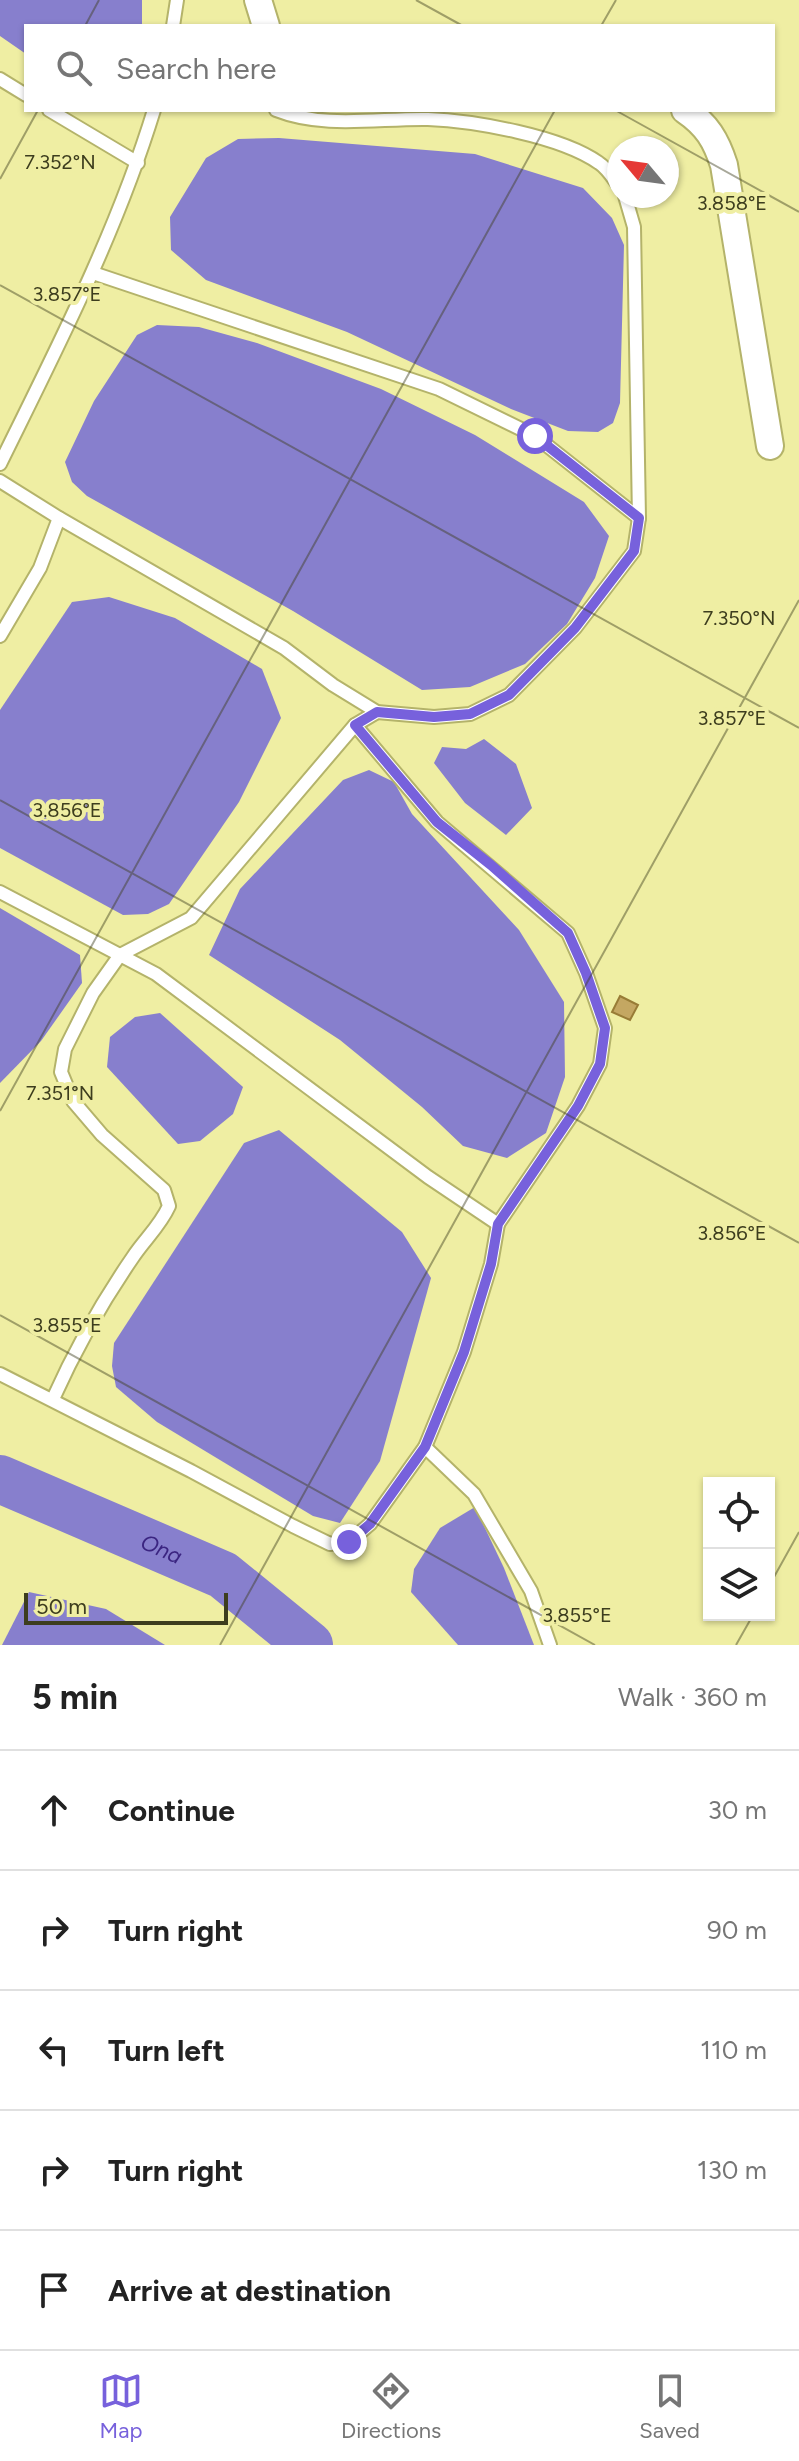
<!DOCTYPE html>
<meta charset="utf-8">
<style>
:root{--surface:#fff;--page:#f6f6f6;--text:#222;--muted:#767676;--line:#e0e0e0;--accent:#7761dc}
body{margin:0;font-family:Figtree,sans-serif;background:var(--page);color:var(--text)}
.controls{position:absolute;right:24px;bottom:24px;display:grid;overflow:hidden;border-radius:0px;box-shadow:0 2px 6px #0004}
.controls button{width:72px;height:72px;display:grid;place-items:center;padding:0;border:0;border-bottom:2px solid var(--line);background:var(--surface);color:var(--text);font:40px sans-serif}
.compass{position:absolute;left:607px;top:136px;width:72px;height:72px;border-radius:50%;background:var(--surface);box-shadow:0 2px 6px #0004;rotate:299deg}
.scale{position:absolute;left:24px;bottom:20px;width:204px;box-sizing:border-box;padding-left:8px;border:4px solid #3d3d1e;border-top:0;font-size:22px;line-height:28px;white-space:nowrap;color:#3d3d1e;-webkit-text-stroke:6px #efeea3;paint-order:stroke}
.stop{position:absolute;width:24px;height:24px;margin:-18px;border:6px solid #7761dc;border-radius:50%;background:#fff}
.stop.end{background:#7761dc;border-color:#fff;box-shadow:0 2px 8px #0008}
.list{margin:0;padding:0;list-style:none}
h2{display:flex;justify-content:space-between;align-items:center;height:104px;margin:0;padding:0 32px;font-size:34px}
h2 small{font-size:26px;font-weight:400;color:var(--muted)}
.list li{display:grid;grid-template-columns:52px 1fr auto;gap:24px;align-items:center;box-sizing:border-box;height:120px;padding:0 32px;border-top:2px solid var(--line)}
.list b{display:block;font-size:30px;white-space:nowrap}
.list em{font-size:26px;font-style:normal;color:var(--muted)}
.icon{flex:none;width:44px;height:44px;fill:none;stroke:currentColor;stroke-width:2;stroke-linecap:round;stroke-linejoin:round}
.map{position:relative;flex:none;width:799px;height:1645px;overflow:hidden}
.search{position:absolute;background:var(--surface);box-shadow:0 2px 6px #0004;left:24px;right:24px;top:24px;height:88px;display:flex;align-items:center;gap:20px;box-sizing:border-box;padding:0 28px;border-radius:0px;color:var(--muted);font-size:30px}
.sheet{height:704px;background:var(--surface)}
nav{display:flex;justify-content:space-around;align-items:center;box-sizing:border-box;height:112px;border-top:2px solid var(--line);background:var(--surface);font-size:22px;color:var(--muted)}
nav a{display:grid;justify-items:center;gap:4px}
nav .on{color:var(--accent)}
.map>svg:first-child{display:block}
</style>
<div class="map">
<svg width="799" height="1645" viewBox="0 0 799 1645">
<rect width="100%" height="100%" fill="#efeea3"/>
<g fill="#877fcd">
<path d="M0,0h142v26h-116v28l-26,-18z"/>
<path d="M279,138l196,16 108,34 29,30 12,27 -4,158 -7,20 -15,9 -30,-1 -57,-22 -164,-77 -141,-52 -35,-30 -1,-33 36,-59 32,-19z"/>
<path d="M157,325l42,2 58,16 124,46 94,46 109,67 25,34 -14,42 -28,46 -42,40 -55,23 -48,3 -129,-79 -206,-115 -15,-14 -7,-20 29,-61 43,-66z"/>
<path d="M109,597l66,21 87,51 19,49 -42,84 -70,102 -21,10 -25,1 -123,-67v-138l72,-108z"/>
<path d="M484,739l32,25 16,44 -26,27 -41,-32 -31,-40 8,-16 24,2z"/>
<path d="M369,770l25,12 18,32 107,116 45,72 1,75 -19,56 -39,25 -44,-12 -41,-39 -82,-67 -131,-85 31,-66 103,-109z"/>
<path d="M0,908l80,47 2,28 -41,58 -41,42z"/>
<path d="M160,1013l83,74 -10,27 -33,27 -22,3 -71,-77 3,-30 25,-20z"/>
<path d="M279,1130l123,102 29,46 -51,183 -40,62 -27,-7 -156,-94 -41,-35 -4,-21 2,-23 130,-200z"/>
<path d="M475,1507l29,61 30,77h-76l-47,-53 3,-23 26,-41z"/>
<path d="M29,1592l77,17 59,36h-163z"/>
</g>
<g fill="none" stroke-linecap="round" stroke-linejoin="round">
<path stroke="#877fcd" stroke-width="48" id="s1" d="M0,1479l223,96 86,70"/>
</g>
<path fill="#c4a762" stroke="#987c36" stroke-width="2" d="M620,996l18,9 -8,15 -18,-8z"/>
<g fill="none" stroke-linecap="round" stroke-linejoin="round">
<defs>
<g id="lane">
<path d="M173,26l4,-26"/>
<path d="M0,79l26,16"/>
<path d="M49,110l89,53"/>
<path d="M276,110c48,19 102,8 152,9 47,2 133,17 171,44 8,5 14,15 20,23"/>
<path d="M93,273l346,116 96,47 104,82"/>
<path d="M0,464c57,-116 116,-230 154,-354"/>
<path d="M0,481l59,37 225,130 49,37 44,27 57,5 36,-3 39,-19 66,-67 59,-77 5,-33 -5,-291 -9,-31"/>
<path d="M0,636l40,-68 19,-50"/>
<path d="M0,892l156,82 272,203 70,47 80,-118 22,-42 5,-36 -19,-55 -18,-40 -131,-111 -82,-97"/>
<path d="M0,1374l191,97 102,55 37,18 19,-2 21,-18 55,-77 39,-95 27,-88 7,-40"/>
<path d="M53,1399c22,-49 49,-97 80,-142 12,-18 27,-31 36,-51l-5,-16 -62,-55 -29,-34 -12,-29 4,-23 28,-56 27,-38 71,-37 164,-193 22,-13"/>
<path d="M425,1447l49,47 57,97 19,54"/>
</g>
<g id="street">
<path d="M258,0l8,26"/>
<path d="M685,110c22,15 31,30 39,55l46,281"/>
</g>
</defs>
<use href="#lane" stroke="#b4b36a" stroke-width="16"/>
<use href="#street" stroke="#b4b36a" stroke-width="30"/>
<use href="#lane" stroke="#fff" stroke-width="12"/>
<use href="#street" stroke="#fff" stroke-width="26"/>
</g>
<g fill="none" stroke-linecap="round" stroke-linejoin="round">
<path stroke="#7761dc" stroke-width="10" d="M349,1542l21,-18 55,-77 39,-95 27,-88 7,-40 80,-118 22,-42 5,-36 -19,-55 -18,-40 -77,-68 -54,-43 -82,-97 22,-13 57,5 36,-3 39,-19 66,-67 59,-77 5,-33 -104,-82"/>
</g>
<path fill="none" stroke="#3d3d1e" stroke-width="2" stroke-opacity="0.45" d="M416,0l47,26M85,26l14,-26M601,26l15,-26M615,110l184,102M0,179l38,-69M0,285l799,443M0,800l799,443M0,1111l555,-1001M0,1315l595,330M769,1586l30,-54M220,1645l579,-1045M736,1645l17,-30"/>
<g text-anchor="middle" stroke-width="8" stroke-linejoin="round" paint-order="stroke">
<g font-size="22" font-style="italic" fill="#3b2581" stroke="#efeea3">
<text dy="8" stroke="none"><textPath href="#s1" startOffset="176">Ona</textPath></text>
</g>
</g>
<g font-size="20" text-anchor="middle" fill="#3d3d1e" stroke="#efeea3" stroke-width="8" stroke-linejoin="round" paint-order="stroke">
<text x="60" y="169">7.352°N</text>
<text x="732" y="210">3.858°E</text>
<text x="67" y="301">3.857°E</text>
<text x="739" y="625">7.350°N</text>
<text x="732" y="725">3.857°E</text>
<text x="67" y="817">3.856°E</text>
<text x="60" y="1100">7.351°N</text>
<text x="732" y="1240">3.856°E</text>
<text x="67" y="1332">3.855°E</text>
<text x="577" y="1622">3.855°E</text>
</g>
</svg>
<div class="controls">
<button><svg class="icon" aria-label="locate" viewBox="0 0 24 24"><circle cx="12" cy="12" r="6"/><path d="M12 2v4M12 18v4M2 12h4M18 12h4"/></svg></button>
<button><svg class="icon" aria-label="layers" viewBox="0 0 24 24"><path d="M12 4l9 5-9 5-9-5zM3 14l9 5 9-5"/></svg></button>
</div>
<svg class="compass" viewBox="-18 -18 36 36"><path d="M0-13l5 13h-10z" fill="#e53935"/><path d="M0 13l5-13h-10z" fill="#767676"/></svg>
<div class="scale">50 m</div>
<div class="stop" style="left:535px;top:436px"></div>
<div class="stop end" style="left:349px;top:1542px"></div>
<div class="search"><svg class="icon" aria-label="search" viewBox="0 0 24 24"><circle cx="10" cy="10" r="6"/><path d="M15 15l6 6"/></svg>Search here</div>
</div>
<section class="sheet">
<h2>5 min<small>Walk · 360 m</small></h2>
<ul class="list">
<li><svg class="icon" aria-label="ahead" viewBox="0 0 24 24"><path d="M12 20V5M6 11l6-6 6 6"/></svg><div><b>Continue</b></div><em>30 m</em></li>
<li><svg class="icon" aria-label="right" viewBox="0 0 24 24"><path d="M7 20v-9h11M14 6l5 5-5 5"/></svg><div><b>Turn right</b></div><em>90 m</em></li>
<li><svg class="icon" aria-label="left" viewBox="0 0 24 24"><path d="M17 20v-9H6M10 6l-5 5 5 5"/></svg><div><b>Turn left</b></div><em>110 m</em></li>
<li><svg class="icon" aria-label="right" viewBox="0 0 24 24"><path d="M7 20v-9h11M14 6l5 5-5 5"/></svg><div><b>Turn right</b></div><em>130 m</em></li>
<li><svg class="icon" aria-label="arrive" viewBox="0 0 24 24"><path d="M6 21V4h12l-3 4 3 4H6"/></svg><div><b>Arrive at destination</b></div></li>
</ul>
</section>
<nav>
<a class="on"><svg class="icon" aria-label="map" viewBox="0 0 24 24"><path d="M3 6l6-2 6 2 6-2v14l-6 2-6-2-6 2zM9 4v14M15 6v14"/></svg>Map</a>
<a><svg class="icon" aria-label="directions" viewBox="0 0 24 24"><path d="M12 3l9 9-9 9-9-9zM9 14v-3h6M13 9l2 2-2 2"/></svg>Directions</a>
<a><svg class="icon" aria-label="saved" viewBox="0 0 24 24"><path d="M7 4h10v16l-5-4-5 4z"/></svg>Saved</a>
</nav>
